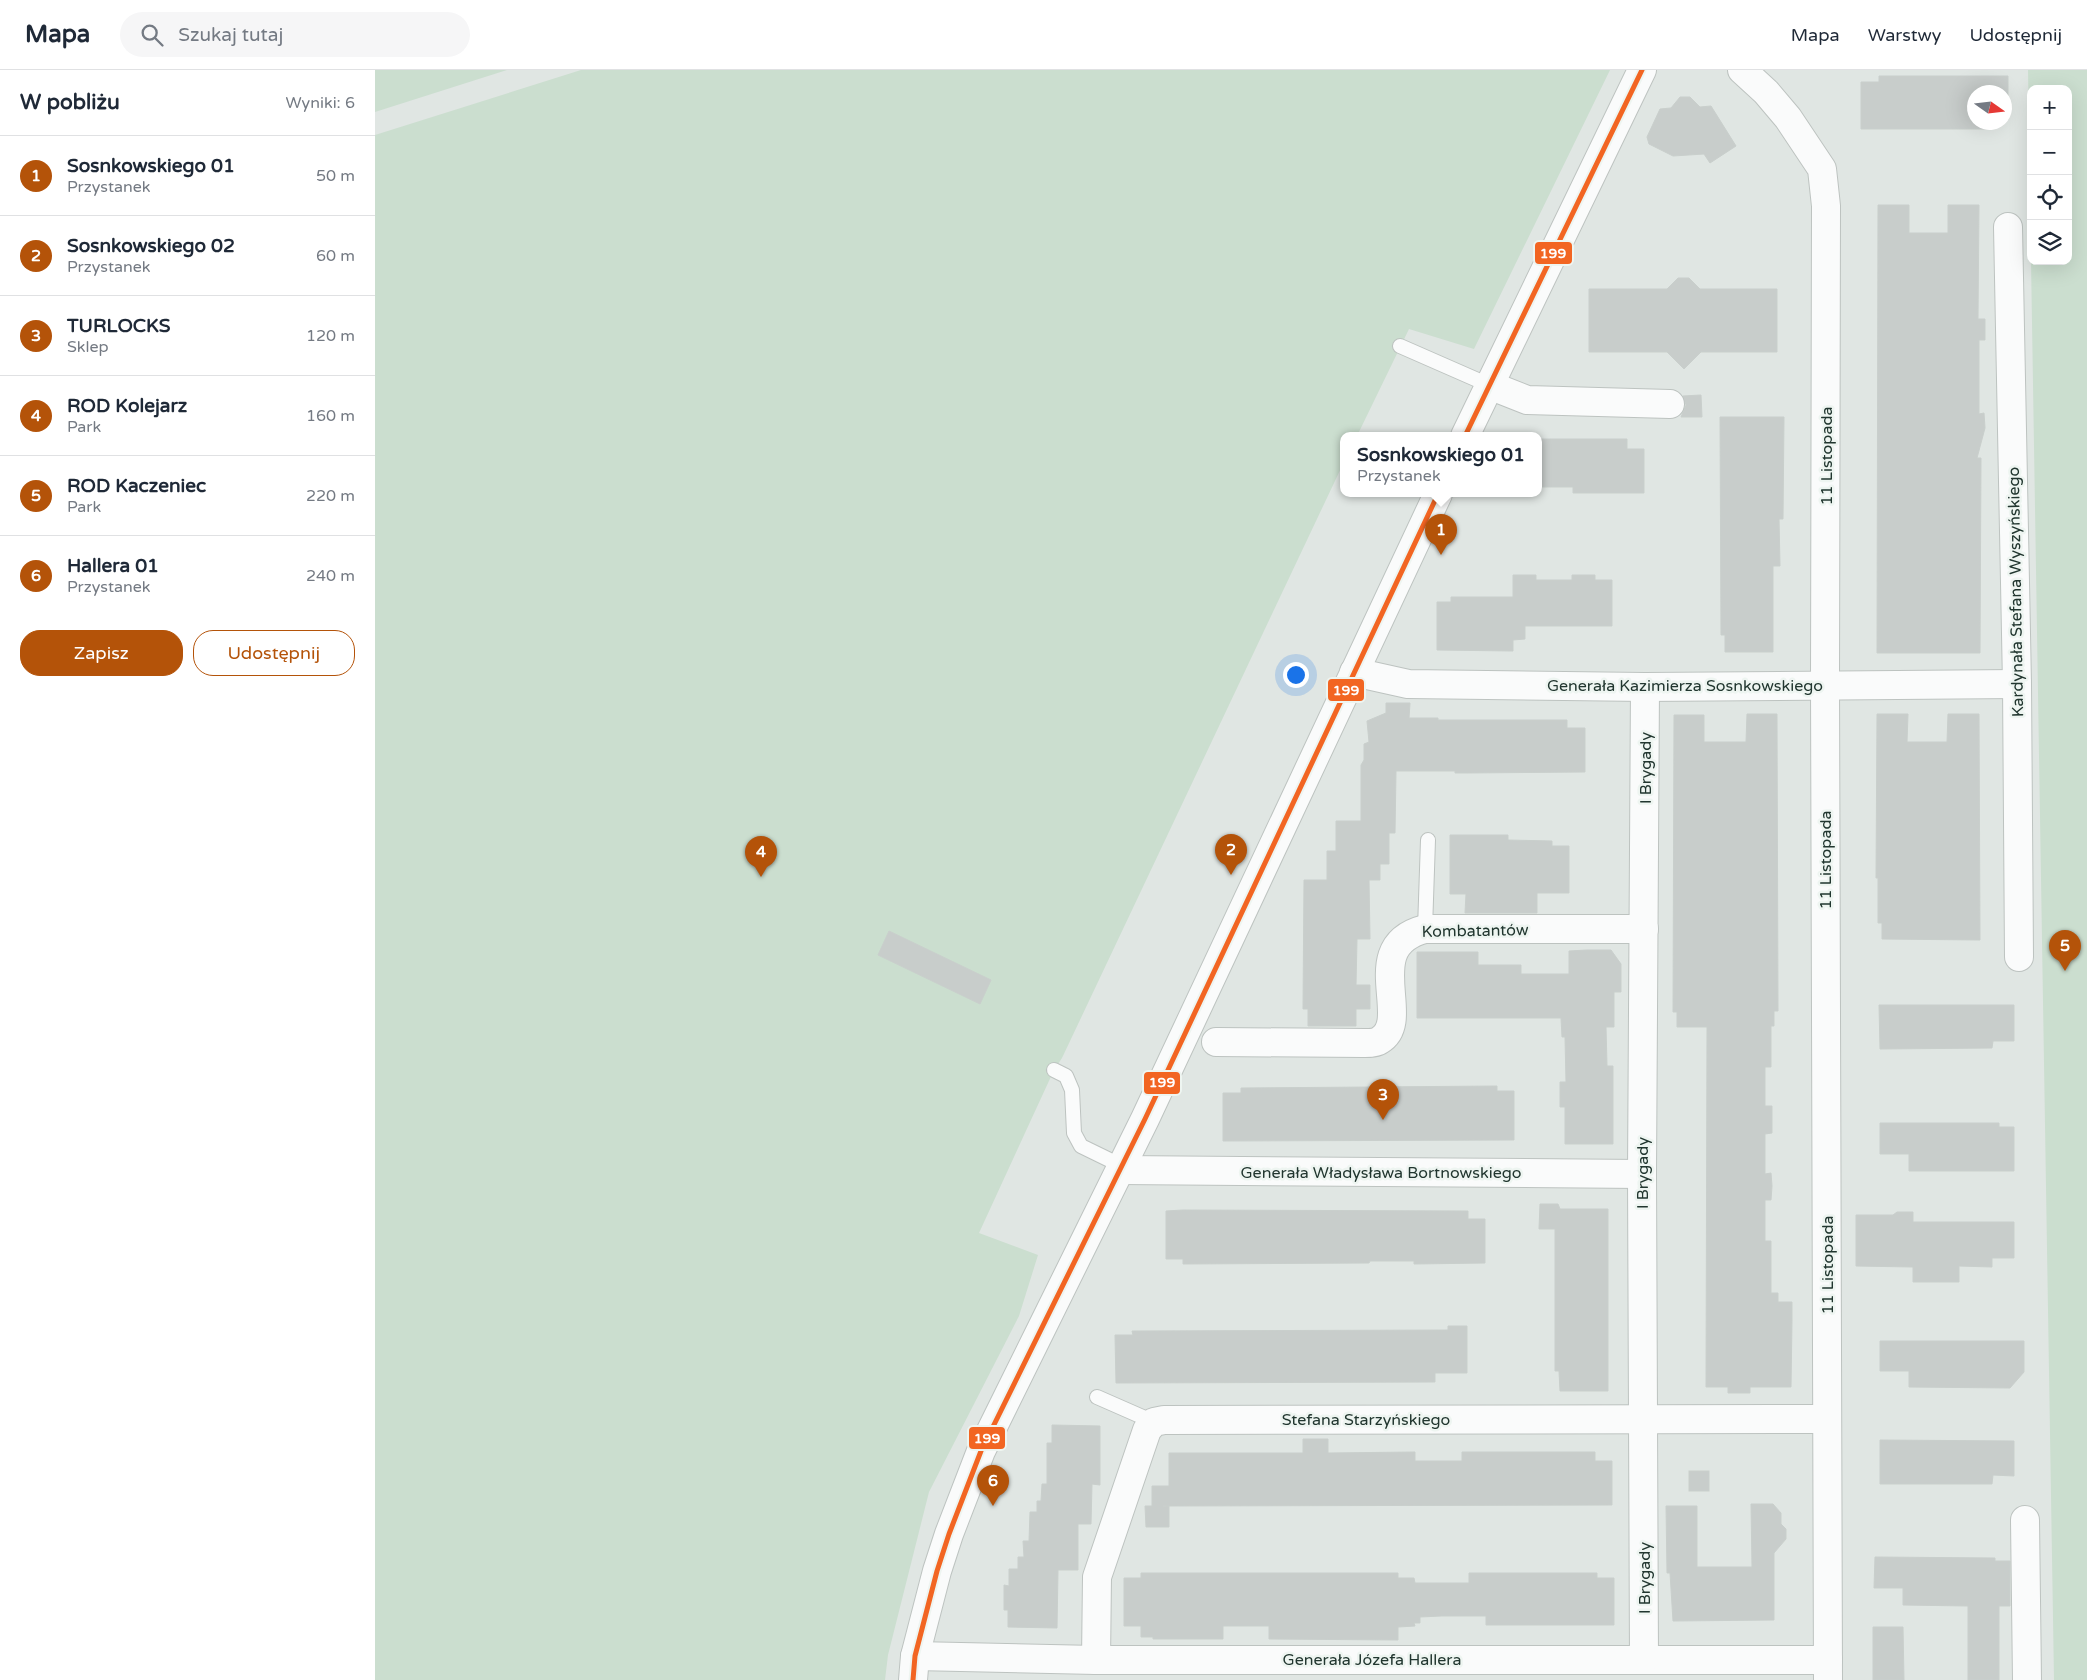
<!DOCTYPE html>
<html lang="pl">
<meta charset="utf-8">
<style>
:root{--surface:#fff;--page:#f6f6f7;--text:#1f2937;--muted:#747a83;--line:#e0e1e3;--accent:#b45309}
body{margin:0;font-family:"Varela Round",sans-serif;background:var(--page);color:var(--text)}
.controls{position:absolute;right:15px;top:15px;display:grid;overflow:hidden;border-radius:10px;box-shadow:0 5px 20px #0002}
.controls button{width:45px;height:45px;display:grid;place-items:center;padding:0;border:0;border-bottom:1px solid var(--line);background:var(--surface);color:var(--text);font:25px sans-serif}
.compass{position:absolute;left:1592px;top:15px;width:45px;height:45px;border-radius:50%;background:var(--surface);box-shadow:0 5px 20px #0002;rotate:104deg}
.you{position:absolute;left:920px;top:604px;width:18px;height:18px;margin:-12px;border:4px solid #fff;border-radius:50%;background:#1a73e8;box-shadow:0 0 0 8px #1a73e833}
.badge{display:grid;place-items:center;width:32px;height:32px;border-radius:50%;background:var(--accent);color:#fff;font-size:16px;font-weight:700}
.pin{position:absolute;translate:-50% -41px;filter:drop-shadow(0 1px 2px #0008)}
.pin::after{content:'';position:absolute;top:26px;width:18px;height:15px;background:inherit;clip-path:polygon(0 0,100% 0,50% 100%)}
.popup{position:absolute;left:965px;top:362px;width:202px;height:65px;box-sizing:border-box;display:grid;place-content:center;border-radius:10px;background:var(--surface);filter:drop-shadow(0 1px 4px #0005);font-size:16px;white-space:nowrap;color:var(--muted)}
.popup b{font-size:19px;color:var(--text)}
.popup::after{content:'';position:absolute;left:50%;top:100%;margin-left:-10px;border:10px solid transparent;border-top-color:var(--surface)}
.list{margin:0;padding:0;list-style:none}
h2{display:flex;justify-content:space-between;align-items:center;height:65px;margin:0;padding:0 20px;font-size:21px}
h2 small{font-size:16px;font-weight:400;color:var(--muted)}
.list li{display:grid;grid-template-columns:32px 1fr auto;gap:15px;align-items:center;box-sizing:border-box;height:80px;padding:0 20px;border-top:1px solid var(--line)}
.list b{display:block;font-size:19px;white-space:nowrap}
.list p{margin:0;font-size:16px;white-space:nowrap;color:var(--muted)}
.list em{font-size:16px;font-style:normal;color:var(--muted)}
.actions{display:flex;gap:10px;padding:15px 20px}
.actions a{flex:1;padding:11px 0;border:1px solid var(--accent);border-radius:20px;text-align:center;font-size:18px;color:var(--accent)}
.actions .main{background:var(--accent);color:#fff}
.icon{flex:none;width:28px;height:28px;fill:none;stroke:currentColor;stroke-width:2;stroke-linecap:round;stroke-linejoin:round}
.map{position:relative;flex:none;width:1712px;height:1610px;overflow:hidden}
header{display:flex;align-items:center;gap:30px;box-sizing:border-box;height:70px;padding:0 25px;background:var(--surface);border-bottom:1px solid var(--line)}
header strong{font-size:24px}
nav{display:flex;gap:28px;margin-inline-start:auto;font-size:18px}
.search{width:350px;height:45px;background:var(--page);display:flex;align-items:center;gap:12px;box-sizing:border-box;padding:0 18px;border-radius:28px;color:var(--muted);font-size:19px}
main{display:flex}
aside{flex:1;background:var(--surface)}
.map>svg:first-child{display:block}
</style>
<header>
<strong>Mapa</strong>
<div class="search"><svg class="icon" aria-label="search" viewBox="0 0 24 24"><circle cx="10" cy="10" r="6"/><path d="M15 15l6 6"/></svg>Szukaj tutaj</div>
<nav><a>Mapa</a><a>Warstwy</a><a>Udostępnij</a></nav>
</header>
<main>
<aside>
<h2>W pobliżu<small>Wyniki: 6</small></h2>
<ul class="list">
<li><span class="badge">1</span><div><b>Sosnkowskiego 01</b><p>Przystanek</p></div><em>50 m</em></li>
<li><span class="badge">2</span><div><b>Sosnkowskiego 02</b><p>Przystanek</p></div><em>60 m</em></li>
<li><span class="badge">3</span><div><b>TURLOCKS</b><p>Sklep</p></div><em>120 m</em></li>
<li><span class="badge">4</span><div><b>ROD Kolejarz</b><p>Park</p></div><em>160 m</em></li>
<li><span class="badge">5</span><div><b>ROD Kaczeniec</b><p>Park</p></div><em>220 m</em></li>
<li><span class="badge">6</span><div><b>Hallera 01</b><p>Przystanek</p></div><em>240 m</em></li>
</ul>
<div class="actions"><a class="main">Zapisz</a><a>Udostępnij</a></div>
</aside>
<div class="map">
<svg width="1712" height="1610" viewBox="0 0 1712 1610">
<rect width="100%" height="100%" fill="#e0e6e3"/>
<g fill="#cbdecf">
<path d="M0,0h132l-132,42z"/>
<path d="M206,0h1029l-136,279 -65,-20 -52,107h-14v28l-281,594 -8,12 -75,163 59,22 -19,61 -90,176 -41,163 -3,25h-510v-1545z"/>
<path d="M1653,0h59v1610h-33l-23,-1419h37v-172h-37v161z"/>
</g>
<g fill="#c8cdcb" stroke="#c9cfcc">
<path d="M1504,6h129v44h-3v-28h-30v30h15v7h-129v-47h18z"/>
<path d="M1305,27h10l10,10 11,-1 25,40 -26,17 -6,-9 -31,2 -24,-12 -2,-7 13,-28 11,-1z"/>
<path d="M1503,135h31v28h39v-28h31l-1,114h7v21h-6v74l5,-1 1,15 -8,30h4l-1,195h-103z"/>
<path d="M1303,208h11l11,11h77v63h-76l-17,17 -17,-17h-78v-63h78z"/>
<path d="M1326,325l1,22h-21l5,-12 -3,-9z"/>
<path d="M1345,347h64l-1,102h-4l1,47h-7v86h-48v-17h-4z"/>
<path d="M1164,369h88v10h17v44h-71v-6h-34z"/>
<path d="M1138,505h23v5h36v-5h23v5h17v46h-87v13l-12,1v11l-76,-1v-48h14v-5h62z"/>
<path d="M1011,633h24l-1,15h29v2h129v8h18v44l-118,1h-12v-2h-59l-1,62h-6v31h-9v16h-11l1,59h-13l-1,46h14v24h-14v17h-48v-17h-5l1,-129h23v-29h9v-30h25v-56l3,-5v-16l5,-2 -2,-21 19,-8z"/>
<path d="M1372,644h30l1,297h-4v15h-3v41h-6v39h7v27l-7,1v40l6,-1 1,13 -1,14h-6v41h6v52h7v9h14v18l-1,67h-41v6h-22v-6h-22l1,-360h-30v-15h-4l1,-297h30v27h42z"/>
<path d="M1502,644h31l-1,28h40l1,-28h31l1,226 -98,-1v-16h-4v-45h-2z"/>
<path d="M1075,765h58v5l44,1v5h17v47h-32v20h-72l1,-19h-16z"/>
<path d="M514,861l102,49 -11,24 -102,-49z"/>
<path d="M1212,880h24l10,14v28h-7v35h-8l1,39h6v78h-48v-37h-5v-25h6l-1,-45h-3l-1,-19h-144v-66h61v13h43v9h48v-23z"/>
<path d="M1504,935h135v36h-21l-1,7 -112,1z"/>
<path d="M1122,1016v5h17v49l-291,1v-48h18v-5z"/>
<path d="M1505,1053h119v4h15v44h-105v-17h-29z"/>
<path d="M1165,1134h18l2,5h48v182h-48l-1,-20h-4v-142h-16z"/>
<path d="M808,1140l285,1v8h17v44l-71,1v-3h-44l-1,2 -186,1v-5h-17v-48z"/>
<path d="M1522,1142h16v10h101v36h-22v9l-33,-1v16h-46v-15l-57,-1v-51h37z"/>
<path d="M1073,1256h19v47h-32v9l-319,1 -1,-48h18l-1,-4 316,-1z"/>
<path d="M1505,1271h144v31l-14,16 -101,-1v-16h-29z"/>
<path d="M677,1355l48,1v59l-8,-1 -1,40h-13v46h-20l-1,58 -49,-1v-17h-4v-25l5,1v-17h9v-12h6l-1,-16h6l1,-29h7v-11h4l1,-17h5v-41h5z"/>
<path d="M928,1369h25v14l87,-1v9h47v-9h133v9h17v44l-449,1h6v21h-23l-1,-21h7v-20h17v-33h134z"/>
<path d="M1505,1370l134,1v35l-21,-1 -1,9h-112z"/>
<rect x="1314" y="1401" width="20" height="20"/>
<path d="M1376,1434h22l8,9v11l5,5v10l-12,14v67l-101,1 -3,-48h-3l-1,-67h31v61h55z"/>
<path d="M1500,1487l120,1v3h15v45h-11v74h-31v-74l-65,-1v-17h-29z"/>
<path d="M766,1503h257v5h16l1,5h54v-10h128v5h17v47h-128v-9h-45l-21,1v6h-6l1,3 -17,1v13l-129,-1v-13h-46v13h-70v-2h-12v-11h-17v-48h17z"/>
<path d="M1498,1557h30l1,53h-31z"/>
</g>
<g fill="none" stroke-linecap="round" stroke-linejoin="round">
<defs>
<g id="service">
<path d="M1025,276l89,39"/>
<path d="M1050,859l3,-89"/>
<path d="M679,1000l12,6 6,14 2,43 7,13 41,20"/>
<path d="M722,1327l57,25"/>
</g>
<g id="minor">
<path d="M1367,0l24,22 22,26 34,51 4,37 -1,478 3,996"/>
<path d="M1633,157l9,457 2,273"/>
<path d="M1114,315l38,15 143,4"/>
<path d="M979,602l54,12 237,3 372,-3"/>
<path d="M841,972l149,1c5,0 11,0 15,-3 34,-20 -22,-94 45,-111h219"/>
<path d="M745,1100l522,4"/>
<path d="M1650,1450l2,160"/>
<path d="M540,1586l181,4h732"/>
<path d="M1269,1589l-2,-485 3,-487"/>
<path d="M721,1590l1,-83 50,-147 7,-8 10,-2 663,-1"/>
</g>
<g id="tertiary">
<path d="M1090,366l177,-366"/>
<path d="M538,1610l2,-24 22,-85 12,-37 32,-83 164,-332 293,-625"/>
</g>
</defs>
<use href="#service" stroke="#bdc3c0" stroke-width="16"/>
<use href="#minor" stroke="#bdc3c0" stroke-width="30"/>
<use href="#tertiary" stroke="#bdc3c0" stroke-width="30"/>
<use href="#service" stroke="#fafbfb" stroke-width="14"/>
<use href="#minor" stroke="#fafbfb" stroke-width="28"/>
<use href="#tertiary" stroke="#fafbfb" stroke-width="28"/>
<defs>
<g id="bus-1">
<path d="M1090,366l177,-366"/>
<path d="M538,1610l2,-24 22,-85 12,-37 32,-83 164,-332 293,-625"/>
</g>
</defs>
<use href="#bus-1" stroke="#eef5f1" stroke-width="9"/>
<use href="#bus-1" stroke="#f26522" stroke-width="5"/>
</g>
<g text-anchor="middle" stroke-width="5" stroke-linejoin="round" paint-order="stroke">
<g font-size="16" fill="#21362f" stroke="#eef5f1">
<text transform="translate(1451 386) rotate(-90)" y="6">11 Listopada</text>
<text transform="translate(1640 522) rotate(-91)" y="6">Kardynała Stefana Wyszyńskiego</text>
<text x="1310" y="621">Generała Kazimierza Sosnkowskiego</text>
<text transform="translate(1270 698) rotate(-90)" y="6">I Brygady</text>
<text transform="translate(1450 790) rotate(-90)" y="6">11 Listopada</text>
<text transform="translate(1100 860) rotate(-1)" y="6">Kombatantów</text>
<text x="1006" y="1108">Generała Władysława Bortnowskiego</text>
<text transform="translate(1267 1103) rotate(-90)" y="6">I Brygady</text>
<text transform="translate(1452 1195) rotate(-90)" y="6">11 Listopada</text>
<text x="991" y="1355">Stefana Starzyńskiego</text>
<text transform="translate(1269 1508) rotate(-90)" y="6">I Brygady</text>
<text x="997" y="1595">Generała Józefa Hallera</text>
</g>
</g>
<g stroke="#eef5f1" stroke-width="2">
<rect x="1159" y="171" width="39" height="24" rx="5" fill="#f26522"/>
<rect x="952" y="608" width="38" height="24" rx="5" fill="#f26522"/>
<rect x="768" y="1001" width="38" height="24" rx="5" fill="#f26522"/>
<rect x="593" y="1356" width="38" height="24" rx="5" fill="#f26522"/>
</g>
<g font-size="14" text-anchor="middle" font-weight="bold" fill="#fff">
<text x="1178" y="188">199</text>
<text x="971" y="625">199</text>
<text x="787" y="1017">199</text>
<text x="612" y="1373">199</text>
</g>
</svg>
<div class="controls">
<button>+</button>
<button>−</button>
<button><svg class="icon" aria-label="locate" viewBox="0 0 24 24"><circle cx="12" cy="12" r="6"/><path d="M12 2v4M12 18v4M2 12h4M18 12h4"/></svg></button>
<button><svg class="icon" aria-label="layers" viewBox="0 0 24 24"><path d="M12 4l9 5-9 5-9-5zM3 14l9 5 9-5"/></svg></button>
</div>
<svg class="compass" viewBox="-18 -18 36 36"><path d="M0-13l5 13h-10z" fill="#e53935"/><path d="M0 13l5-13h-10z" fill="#747a83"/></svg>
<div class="you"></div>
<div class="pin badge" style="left:1066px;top:485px">1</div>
<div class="popup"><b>Sosnkowskiego 01</b>Przystanek</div>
<div class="pin badge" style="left:856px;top:805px">2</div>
<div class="pin badge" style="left:1008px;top:1050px">3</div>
<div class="pin badge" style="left:386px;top:807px">4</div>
<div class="pin badge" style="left:1690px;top:901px">5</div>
<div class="pin badge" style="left:618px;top:1436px">6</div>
</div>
</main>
